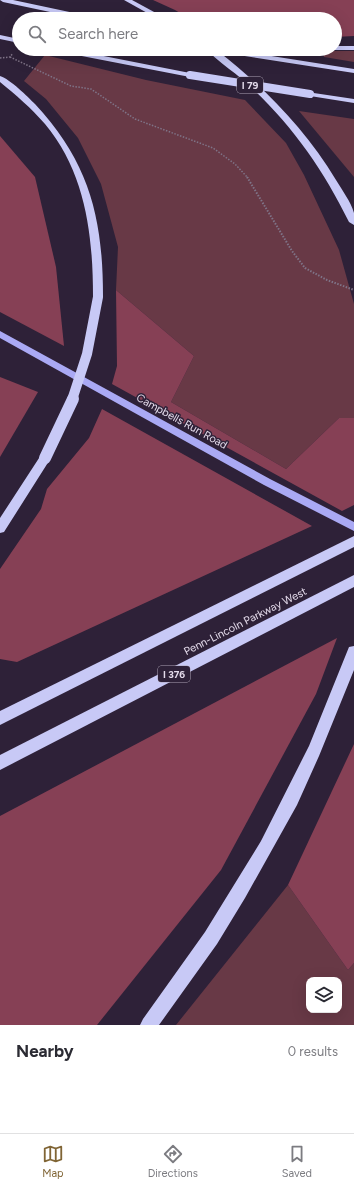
<!DOCTYPE html>
<style>
:root{--surface:#fff;--page:#f7f7f7;--text:#2b2b33;--muted:#7c7c81;--line:#e1e1e2;--accent:#806535}
body{margin:0;font-family:Figtree,sans-serif;background:var(--page);color:var(--text)}
.controls{position:absolute;right:12px;bottom:12px;display:grid;overflow:hidden;border-radius:8px;box-shadow:0 4px 16px #0002}
.controls button{width:36px;height:36px;display:grid;place-items:center;padding:0;border:0;border-bottom:1px solid var(--line);background:var(--surface);color:var(--text);font:20px sans-serif}
.list{margin:0;padding:0;list-style:none}
h2{display:flex;justify-content:space-between;align-items:center;height:52px;margin:0;padding:0 16px;font-size:17px}
h2 small{font-size:13px;font-weight:400;color:var(--muted)}
.icon{flex:none;width:22px;height:22px;fill:none;stroke:currentColor;stroke-width:2;stroke-linecap:round;stroke-linejoin:round}
.map{position:relative;flex:none;width:354px;height:1025px;overflow:hidden}
.search{position:absolute;background:var(--surface);box-shadow:0 4px 16px #0002;left:12px;right:12px;top:12px;height:44px;display:flex;align-items:center;gap:10px;box-sizing:border-box;padding:0 14px;border-radius:22px;color:var(--muted);font-size:15px}
.sheet{height:108px;background:var(--surface)}
nav{display:flex;justify-content:space-around;align-items:center;box-sizing:border-box;height:56px;border-top:1px solid var(--line);background:var(--surface);font-size:11px;color:var(--muted)}
nav a{display:grid;justify-items:center;gap:2px}
nav .on{color:var(--accent)}
.map>svg:first-child{display:block}
</style>
<div class="map">
<svg width="354" height="1025" viewBox="0 0 354 1025">
<rect width="100%" height="100%" fill="#2e2138"/>
<g fill="#683946" fill-rule="evenodd">
<path d="M323,51h31v11l-30,-5z"/>
<path d="M45,55l101,25 99,20 41,43 18,32 35,75 15,54v114h-15l-53,51 -115,-67 23,-46 -78,-66 2,-43 -17,-63 -23,-46 -32,-39 -22,-18z"/>
<path d="M299,111l55,8v58z"/>
<path d="M288,885l60,85 6,-7v62h-178zM309,980h30v30h-30z"/>
</g>
<g fill="#864055">
<path d="M153,0h201v36l-19,1v-18h-145l-15,-9z"/>
<path d="M0,136l35,41 21,90 8,79 -64,-34z"/>
<path d="M116,290l78,66 -23,46 115,67 53,-51h15v87l-12,6 -230,-127 5,-18z"/>
<path d="M0,377l38,15 -38,65z"/>
<path d="M102,409l210,117 -295,136 -17,-3v-90l41,-60 6,-20 42,-51z"/>
<path d="M337,638l-21,56 -95,176 -124,155h-97v-209z"/>
<path d="M354,744v219l-6,7 -60,-85z"/>
</g>
<g fill="none" stroke-linecap="round" stroke-linejoin="round">
<g stroke="#7f7387" stroke-width="1.5" stroke-dasharray="1.5 1.5" stroke-linecap="butt">
<path d="M10,57l61,29 20,3 44,30 78,29 22,16 13,14"/>
<path d="M0,58l10,-1 3,-4"/>
</g>
<path stroke="#7f7387" stroke-width="2" stroke-dasharray="1.5 1.5" stroke-linecap="butt" d="M247,177l45,74 13,17 22,12 27,10"/>
<path fill="#aaa9f4" fill-rule="evenodd" d="M0,331l270,148 84,43v9l-90,-46 -264,-147z"/>
<g fill="#c8c9f6" fill-rule="evenodd">
<path d="M0,0h13l80,17 4,2h-14l-80,-17z"/>
<path d="M124,0h8l35,19h-9z"/>
<path d="M0,35l19,4v4l-19,-4z"/>
<path d="M335,46h19v4h-22l3,-1z"/>
<path d="M52,49h16l122,24 4,2 -4,2 -134,-26z"/>
<path d="M206,49h21l127,20v4l-135,-21c46,36 87,78 117,128 6,10 15,22 18,33 0,3 0,8 0,12l-5,-3c-25,-51 -55,-94 -96,-133 -14,-14 -35,-27 -47,-40z"/>
<path d="M0,76c10,3 28,21 35,28 55,59 68,115 68,193l-2,2h-6l-2,-2c0,-61 -7,-124 -48,-173 -14,-16 -29,-29 -45,-42z"/>
<path d="M307,92l47,7v4l-44,-7 -4,-2z"/>
<path d="M45,453l4,2 2,3 -2,3 -45,71 -4,1v-15l41,-63z"/>
<path d="M354,536v11l-354,178v-14z"/>
<path d="M354,575v12l-354,183v-15z"/>
<path d="M354,646v24l-35,86 -22,49 -52,93 -28,46 -58,81h-19l3,-6 62,-87 56,-91 48,-95 40,-99z"/>
</g>
<path stroke="#c8c9f6" stroke-width="8" d="M190,75l120,19"/>
<path stroke="#c8c9f6" stroke-width="10" d="M72,400l15,-46 11,-57"/>
<path stroke="#c8c9f6" stroke-width="12" d="M45,458l28,-59"/>
</g>
<g text-anchor="middle" stroke-width="3" stroke-linejoin="round" paint-order="stroke">
<g fill="#2e2138" stroke="#aea4b6" stroke-width="1">
<rect x="237" y="77" width="26" height="16" rx="3"/>
<rect x="158" y="666" width="32" height="16" rx="3"/>
</g>
<g font-size="10" font-weight="bold" fill="#e5dcec">
<text x="250" y="89">I 79</text>
<text x="174" y="678">I 376</text>
</g>
<g font-size="11" fill="#e5dcec" stroke="#2e2138">
<text transform="translate(182 421) rotate(29)" y="4">Campbells Run Road</text>
<text transform="translate(245 621) rotate(-27)" y="4">Penn-Lincoln Parkway West</text>
</g>
</g>
</svg>
<div class="controls">
<button><svg class="icon" aria-label="layers" viewBox="0 0 24 24"><path d="M12 4l9 5-9 5-9-5zM3 14l9 5 9-5"/></svg></button>
</div>
<div class="search"><svg class="icon" aria-label="search" viewBox="0 0 24 24"><circle cx="10" cy="10" r="6"/><path d="M15 15l6 6"/></svg>Search here</div>
</div>
<section class="sheet">
<h2>Nearby<small>0 results</small></h2>
<ul class="list">
</ul>
</section>
<nav>
<a class="on"><svg class="icon" aria-label="map" viewBox="0 0 24 24"><path d="M3 6l6-2 6 2 6-2v14l-6 2-6-2-6 2zM9 4v14M15 6v14"/></svg>Map</a>
<a><svg class="icon" aria-label="directions" viewBox="0 0 24 24"><path d="M12 3l9 9-9 9-9-9zM9 14v-3h6M13 9l2 2-2 2"/></svg>Directions</a>
<a><svg class="icon" aria-label="saved" viewBox="0 0 24 24"><path d="M7 4h10v16l-5-4-5 4z"/></svg>Saved</a>
</nav>
